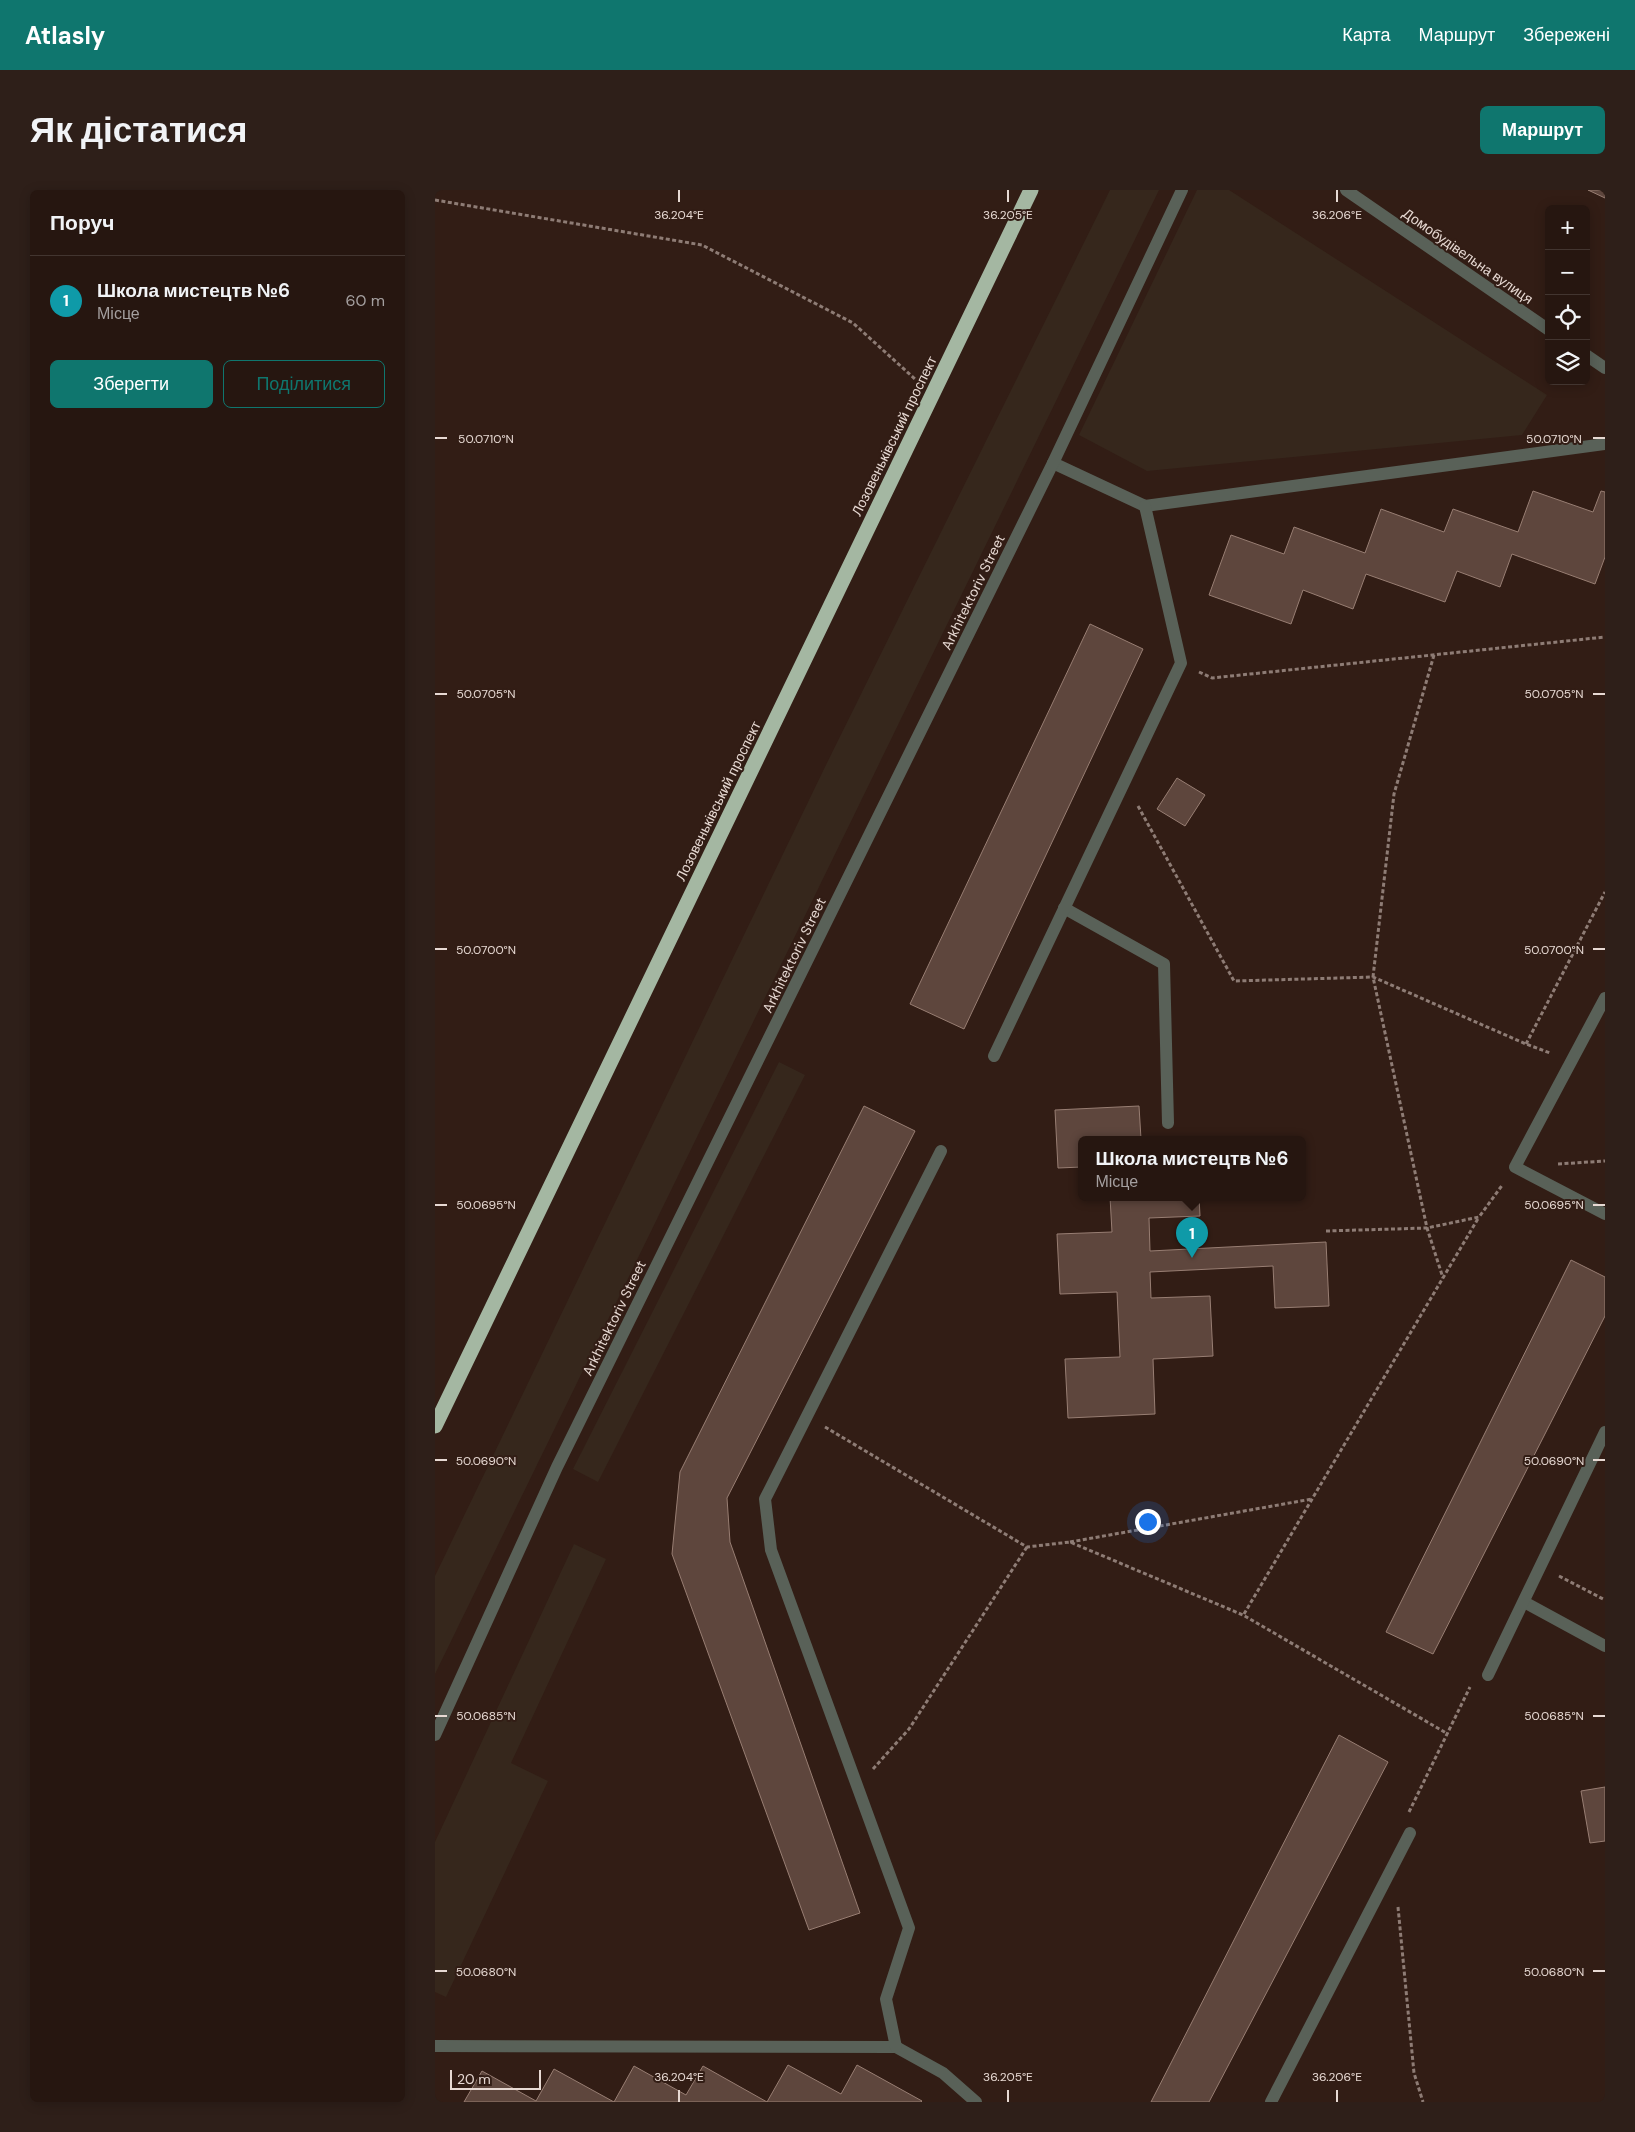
<!DOCTYPE html>
<html lang="uk">
<meta charset="utf-8">
<style>
:root{--surface:#261610;--page:#2e1f19;--text:#f1f3f6;--muted:#a49f9f;--line:#423530;--accent:#0f766e}
body{margin:0;font-family:"DM Sans",sans-serif;background:var(--page);color:var(--text)}
.controls{position:absolute;right:15px;top:15px;display:grid;overflow:hidden;border-radius:8px;box-shadow:0 2px 12px #0003}
.controls button{width:45px;height:45px;display:grid;place-items:center;padding:0;border:0;border-bottom:1px solid var(--line);background:var(--surface);color:var(--text);font:25px sans-serif}
.scale{position:absolute;left:15px;bottom:12px;width:91px;box-sizing:border-box;padding-left:5px;border:2px solid #e7d9d3;border-top:0;font-size:14px;line-height:18px;white-space:nowrap;color:#e7d9d3;-webkit-text-stroke:4px #321d15;paint-order:stroke}
.you{position:absolute;left:712px;top:1331px;width:18px;height:18px;margin:-12px;border:4px solid #fff;border-radius:50%;background:#1a73e8;box-shadow:0 0 0 8px #1a73e833}
.badge{display:grid;place-items:center;width:32px;height:32px;border-radius:50%;background:var(--accent);color:#fff;font-size:16px;font-weight:700}
.pin{position:absolute;translate:-50% -41px;filter:drop-shadow(0 1px 2px #0008)}
.pin::after{content:'';position:absolute;top:26px;width:18px;height:15px;background:inherit;clip-path:polygon(0 0,100% 0,50% 100%)}
.popup{position:absolute;left:643px;top:946px;width:228px;height:65px;box-sizing:border-box;display:grid;place-content:center;border-radius:8px;background:var(--surface);filter:drop-shadow(0 1px 4px #0005);font-size:16px;white-space:nowrap;color:var(--muted)}
.popup b{font-size:19px;color:var(--text)}
.popup::after{content:'';position:absolute;left:50%;top:100%;margin-left:-10px;border:10px solid transparent;border-top-color:var(--surface)}
.list{margin:0;padding:0;list-style:none}
h2{display:flex;justify-content:space-between;align-items:center;height:65px;margin:0;padding:0 20px;font-size:21px}
h2 small{font-size:16px;font-weight:400;color:var(--muted)}
.list li{display:grid;grid-template-columns:32px 1fr auto;gap:15px;align-items:center;box-sizing:border-box;height:90px;padding:0 20px;border-top:1px solid var(--line)}
.list b{display:block;font-size:19px;white-space:nowrap}
.list p{margin:0;font-size:16px;white-space:nowrap;color:var(--muted)}
.list em{font-size:16px;font-style:normal;color:var(--muted)}
.actions{display:flex;gap:10px;padding:15px 20px}
.actions a{flex:1;padding:11px 0;border:1px solid var(--accent);border-radius:8px;text-align:center;font-size:18px;color:var(--accent)}
.actions .main{background:var(--accent);color:#fff}
.icon{flex:none;width:28px;height:28px;fill:none;stroke:currentColor;stroke-width:2;stroke-linecap:round;stroke-linejoin:round}
.map{position:relative;flex:none;width:1170px;height:1912px;overflow:hidden;border-radius:8px}
header{display:flex;align-items:center;gap:30px;box-sizing:border-box;height:70px;padding:0 25px;background:var(--accent);color:#fff}
header strong{font-size:24px}
nav{display:flex;gap:28px;margin-inline-start:auto;font-size:18px}
.intro{display:flex;align-items:center;justify-content:space-between;box-sizing:border-box;height:120px;padding:0 30px}
h1{margin:0;font-size:35px}
.button{padding:12px 22px;border-radius:8px;background:var(--accent);color:#fff;font-size:18px;font-weight:700}
main{display:flex;gap:30px;padding:0 30px}
aside{flex:1;background:var(--surface);border-radius:8px;box-shadow:0 2px 12px #0003}
.map>svg:first-child{display:block}
</style>
<header>
<strong>Atlasly</strong>
<nav><a>Карта</a><a>Маршрут</a><a>Збережені</a></nav>
</header>
<div class="intro"><h1>Як дістатися</h1><a class="button">Маршрут</a></div>
<main>
<aside>
<h2>Поруч<small></small></h2>
<ul class="list">
<li><span class="badge" style="background:#0f9aa8">1</span><div><b>Школа мистецтв №6</b><p>Місце</p></div><em>60 m</em></li>
</ul>
<div class="actions"><a class="main">Зберегти</a><a>Поділитися</a></div>
</aside>
<div class="map">
<svg width="1170" height="1912" viewBox="0 0 1170 1912">
<rect width="100%" height="100%" fill="#321d15"/>
<g fill="#36271c">
<path d="M675,0h49l-724,1484v-98l389,-807z"/>
<path d="M762,0h32l318,205 -25,40 -375,36 -68,-36z"/>
<path d="M344,872l26,13 -207,407 -25,-13z"/>
<path d="M139,1354l32,15 -95,204 37,18 -102,216 -11,-5v-150z"/>
</g>
<g fill="#5e463d" stroke="#987e73">
<path d="M1153,0h17v8z"/>
<path d="M1098,301l60,21 8,-21 4,1v65l-10,27 -83,-30 -12,33 -43,-16 -12,31 -79,-28 -13,35 -50,-19 -12,34 -82,-29 22,-60 53,19 10,-27 71,26 16,-44 63,23 9,-23 65,23z"/>
<path d="M655,434l53,25 -179,380 -54,-25z"/>
<path d="M742,588l28,17 -20,31 -28,-17z"/>
<path d="M429,916l51,25 -188,367 3,44 130,371 -51,17 -137,-376 8,-82z"/>
<path d="M704,916l2,33h-59v28l-24,1 -3,-58z"/>
<path d="M675,1007h89l1,19 -51,2 1,33 176,-9 3,64 -54,2 -2,-42 -123,6 1,26 59,-2 3,60 -60,3 2,55 -87,4 -3,-59 55,-2 -3,-65 -57,2 -3,-60 55,-2z"/>
<path d="M1136,1070l34,17v39l-172,338 -47,-22z"/>
<path d="M904,1545l49,27 -179,340h-58z"/>
<path d="M1170,1597v54l-15,2 -9,-52z"/>
<path d="M353,1875l53,29 16,-29 65,36 -1,1h-457l18,-31 54,30 18,-32 60,33 20,-36 52,29 17,-29 64,36z"/>
</g>
<g fill="none" stroke-linecap="round" stroke-linejoin="round">
<g stroke="#8e7c75" stroke-width="3" stroke-dasharray="4 2.5" stroke-linecap="butt">
<path d="M0,10l267,45 151,78 62,56"/>
<path d="M999,465l-40,139 -21,183 54,251 16,50"/>
<path d="M764,482l13,6 393,-41"/>
<path d="M703,616l96,175 139,-4 153,67 24,9"/>
<path d="M1091,854l79,-152"/>
<path d="M1123,974l47,-3"/>
<path d="M891,1041l101,-3 52,-11 24,-33"/>
<path d="M390,1237l202,120 43,-5 173,73 205,119"/>
<path d="M635,1352l242,-43"/>
<path d="M1124,1386l46,24"/>
<path d="M809,1424l235,-397"/>
<path d="M438,1579l36,-40 118,-182"/>
<path d="M974,1622l61,-125"/>
<path d="M963,1717l16,166 9,29"/>
</g>
<g stroke="#596158" stroke-width="12">
<path d="M911,0l203,140"/>
<path d="M1151,165l19,13"/>
<path d="M618,273l92,43 460,-62"/>
<path d="M629,718l100,56 4,159"/>
<path d="M1170,808l-90,169 90,47"/>
<path d="M559,866l187,-393 -36,-157"/>
<path d="M1089,1412l81,44"/>
<path d="M1053,1485l117,-243"/>
<path d="M0,1545l122,-268 496,-1004 129,-273"/>
<path d="M0,1856l461,1 47,26 33,29"/>
<path d="M461,1857l-10,-48 23,-71 -138,-378 -6,-51 176,-348"/>
<path d="M836,1912l139,-269"/>
</g>
<path stroke="#a4b7a2" stroke-width="15" d="M0,1236l596,-1236"/>
</g>
<path fill="none" stroke="#e7d9d3" stroke-width="2" d="M244,0v12M573,0v12M902,0v12M0,248h12M1158,248h12M0,504h12M1158,504h12M0,759h12M1158,759h12M0,1015h12M1158,1015h12M0,1270h12M1158,1270h12M0,1526h12M1158,1526h12M0,1781h12M1158,1781h12M244,1900v12M573,1900v12M902,1900v12"/>
<g text-anchor="middle" stroke-width="4" stroke-linejoin="round" paint-order="stroke">
<g font-size="14" fill="#e7d9d3" stroke="#321d15">
<text transform="translate(1033 66) rotate(35)" y="5">Домобудівельна вулиця</text>
<text transform="translate(459 246) rotate(-64)" y="5">Лозовеньківський проспект</text>
<text transform="translate(538 402) rotate(-64)" y="5">Arkhitektoriv Street</text>
<text transform="translate(283 611) rotate(-64)" y="5">Лозовеньківський проспект</text>
<text transform="translate(359 765) rotate(-64)" y="5">Arkhitektoriv Street</text>
<text transform="translate(179 1128) rotate(-64)" y="5">Arkhitektoriv Street</text>
</g>
</g>
<g font-size="12" text-anchor="middle" fill="#e7d9d3" stroke="#321d15" stroke-width="4" stroke-linejoin="round" paint-order="stroke">
<text x="244" y="29">36.204°E</text>
<text x="573" y="29">36.205°E</text>
<text x="902" y="29">36.206°E</text>
<text x="51" y="253">50.0710°N</text>
<text x="1119" y="253">50.0710°N</text>
<text x="51" y="508">50.0705°N</text>
<text x="1119" y="508">50.0705°N</text>
<text x="51" y="764">50.0700°N</text>
<text x="1119" y="764">50.0700°N</text>
<text x="51" y="1019">50.0695°N</text>
<text x="1119" y="1019">50.0695°N</text>
<text x="51" y="1275">50.0690°N</text>
<text x="1119" y="1275">50.0690°N</text>
<text x="51" y="1530">50.0685°N</text>
<text x="1119" y="1530">50.0685°N</text>
<text x="51" y="1786">50.0680°N</text>
<text x="1119" y="1786">50.0680°N</text>
<text x="244" y="1891">36.204°E</text>
<text x="573" y="1891">36.205°E</text>
<text x="902" y="1891">36.206°E</text>
</g>
</svg>
<div class="controls">
<button>+</button>
<button>−</button>
<button><svg class="icon" aria-label="locate" viewBox="0 0 24 24"><circle cx="12" cy="12" r="6"/><path d="M12 2v4M12 18v4M2 12h4M18 12h4"/></svg></button>
<button><svg class="icon" aria-label="layers" viewBox="0 0 24 24"><path d="M12 4l9 5-9 5-9-5zM3 14l9 5 9-5"/></svg></button>
</div>
<div class="scale">20 m</div>
<div class="you"></div>
<div class="pin badge" style="left:757px;top:1068px;background:#0f9aa8">1</div>
<div class="popup"><b>Школа мистецтв №6</b>Місце</div>
</div>
</main>
